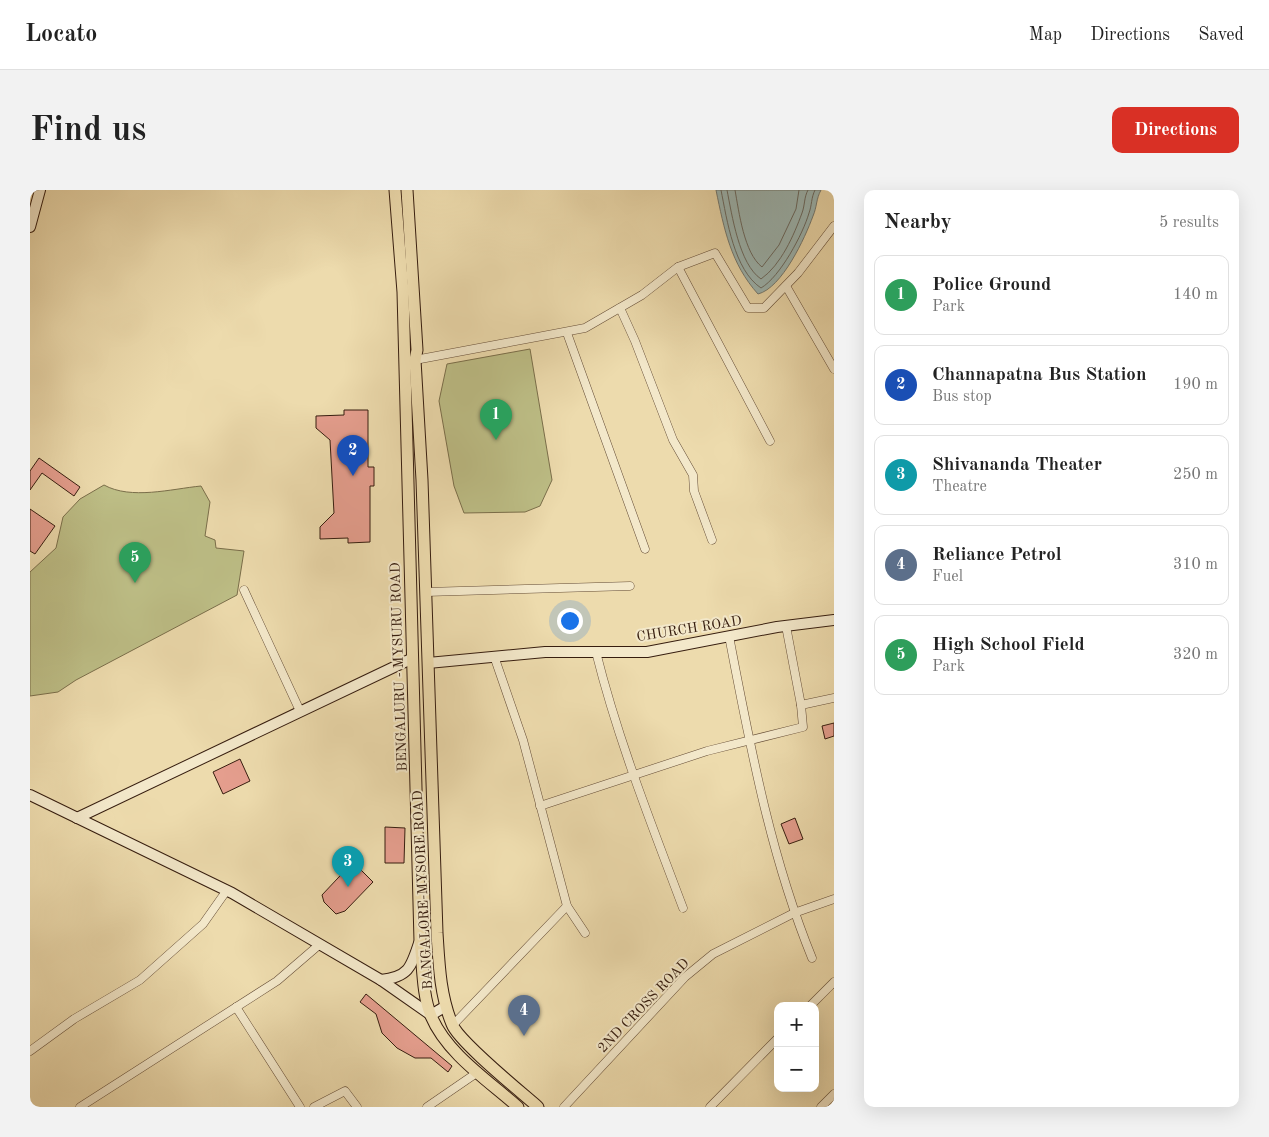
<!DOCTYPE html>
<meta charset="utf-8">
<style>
:root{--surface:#fff;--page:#f2f2f2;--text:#222;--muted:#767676;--line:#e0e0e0;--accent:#d93025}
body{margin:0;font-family:"Old Standard TT",serif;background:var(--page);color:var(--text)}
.controls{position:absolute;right:15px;bottom:15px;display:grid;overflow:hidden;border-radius:10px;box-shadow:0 5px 20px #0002}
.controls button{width:45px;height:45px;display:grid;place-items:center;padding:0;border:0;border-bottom:1px solid var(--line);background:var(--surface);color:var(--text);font:25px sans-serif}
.you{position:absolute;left:539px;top:430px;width:18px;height:18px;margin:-12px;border:4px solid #fff;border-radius:50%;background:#1a73e8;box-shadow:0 0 0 8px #1a73e833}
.badge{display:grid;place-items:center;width:32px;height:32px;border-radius:50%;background:var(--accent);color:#fff;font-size:16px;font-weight:700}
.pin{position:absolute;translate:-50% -41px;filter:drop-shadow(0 1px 2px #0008)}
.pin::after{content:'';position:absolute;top:26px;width:18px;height:15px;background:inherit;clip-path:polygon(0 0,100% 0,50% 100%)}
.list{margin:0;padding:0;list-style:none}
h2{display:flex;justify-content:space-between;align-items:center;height:65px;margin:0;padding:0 20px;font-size:21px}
h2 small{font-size:16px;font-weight:400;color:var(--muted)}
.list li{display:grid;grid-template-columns:32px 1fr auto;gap:15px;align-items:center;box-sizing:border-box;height:80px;margin:0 10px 10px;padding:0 10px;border:1px solid var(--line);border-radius:10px}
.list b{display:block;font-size:19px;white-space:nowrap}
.list p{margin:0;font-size:16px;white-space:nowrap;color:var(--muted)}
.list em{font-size:16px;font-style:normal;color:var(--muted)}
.map{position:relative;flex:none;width:804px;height:917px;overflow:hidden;border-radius:10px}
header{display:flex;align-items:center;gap:30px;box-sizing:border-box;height:70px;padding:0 25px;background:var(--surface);border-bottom:1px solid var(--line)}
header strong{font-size:24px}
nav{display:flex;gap:28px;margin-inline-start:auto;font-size:18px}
.intro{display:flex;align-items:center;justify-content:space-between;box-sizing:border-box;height:120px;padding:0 30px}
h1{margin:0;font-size:35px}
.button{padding:12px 22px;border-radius:10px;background:var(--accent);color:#fff;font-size:18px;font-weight:700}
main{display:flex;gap:30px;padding:0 30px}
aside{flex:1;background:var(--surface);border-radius:10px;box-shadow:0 5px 20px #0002}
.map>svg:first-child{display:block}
</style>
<header>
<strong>Locato</strong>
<nav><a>Map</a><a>Directions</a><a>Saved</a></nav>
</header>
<div class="intro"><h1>Find us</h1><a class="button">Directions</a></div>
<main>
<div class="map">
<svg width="804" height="917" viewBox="0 0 804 917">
<rect width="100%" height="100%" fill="#eddbad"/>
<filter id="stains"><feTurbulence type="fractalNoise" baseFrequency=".004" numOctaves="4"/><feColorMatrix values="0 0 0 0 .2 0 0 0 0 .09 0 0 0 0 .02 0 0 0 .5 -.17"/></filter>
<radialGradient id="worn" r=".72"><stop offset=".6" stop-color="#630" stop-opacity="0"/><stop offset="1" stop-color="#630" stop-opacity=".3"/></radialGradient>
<g fill="#bdbe86" stroke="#7a6e4a">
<path d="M500,159l22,131 -12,26 -15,6 -61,1 -10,-27 -15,-85 8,-37z"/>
<path d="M74,295c27,15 67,4 97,1l9,16 -5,34 10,4 1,8 28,3 -7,44 -161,85 -18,12 -28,4v-124l26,-24 7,-31 17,-18z"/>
</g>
<path fill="#9db8b5" stroke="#747a73" d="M686,0h105c-5,9 -4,17 -8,26 -8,22 -31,72 -55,78 -27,-30 -34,-65 -42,-104z"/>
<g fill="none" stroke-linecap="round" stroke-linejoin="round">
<g stroke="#6a6a62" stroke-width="1">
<path d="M691,0c6,30 13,80 40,98 19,-11 42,-54 48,-75 3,-8 2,-15 6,-23"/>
<path d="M697,0c5,25 12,74 34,89 20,-14 33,-44 41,-66 3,-8 2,-16 6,-23"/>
<path d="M705,0c4,22 9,63 27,77l17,-22 17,-36 3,-19"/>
</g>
</g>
<g fill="#e59e8e" stroke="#361d0f">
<path d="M314,220h24v57h6v19h-4v56l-22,1v-5l-28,1v-12l14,-14 -4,-73 -14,-12v-12l28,-1z"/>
<path d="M9,268l41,29 -6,9 -32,-23 -12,17v-19z"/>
<path d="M0,319l25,17 -20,28 -5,-3z"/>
<path d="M804,533v13l-9,3 -3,-13z"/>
<path d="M210,569l10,22 -27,13 -10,-22z"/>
<path d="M765,628l8,21 -14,5 -8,-20z"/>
<path d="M355,637l20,1 -1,35h-19z"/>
<path d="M323,672l20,20 -28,29 -9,3 -12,-12 -2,-7z"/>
<path d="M336,804l86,72 -4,6 -17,-14h-16l-18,-10 -15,-15 -6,-19 -16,-12z"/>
</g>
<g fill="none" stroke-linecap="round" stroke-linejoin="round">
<defs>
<g id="street">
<path d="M648,77l92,174"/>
<path d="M756,96l48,83"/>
<path d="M590,118l15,33 38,99 20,35 1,16 18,49"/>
<path d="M537,143l78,216"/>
<path d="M385,170l170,-32 57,-33 36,-28 37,-14 33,55h16l34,-35 36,-47"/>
<path d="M214,400l56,121"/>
<path d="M396,402l204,-6"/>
<path d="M699,446c21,109 41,219 83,322"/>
<path d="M566,462c22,88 55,171 87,256"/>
<path d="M464,466l29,84 44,166 18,27"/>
<path d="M771,515l33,-7"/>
<path d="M510,616l167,-55 96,-24 -2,-22 -15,-79"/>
<path d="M780,816l24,-24"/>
<path d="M206,817l64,100"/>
<path d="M422,836l115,-120"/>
<path d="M0,861l44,-32 66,-39 63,-56 24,-34"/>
<path d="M50,917l197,-126 43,-37"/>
<path d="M284,917l31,-16 12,16"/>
<path d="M397,917l51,-35"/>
<path d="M534,917l121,-130 28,-23 81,-41 40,-14"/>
<path d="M680,917l68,-69"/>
<path d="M791,917l13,-13"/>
</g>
<g id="secondary">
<path d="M0,37l10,-37"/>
<path d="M398,473l117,-11h102l130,-25 57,-7"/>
<path d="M0,605l202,98 149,87 50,35 15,-9"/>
<path d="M47,628l336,-160"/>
<path d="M351,790c27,-3 30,-12 38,-37"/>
</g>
<g id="primary">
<path d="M365,0l8,102 17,649c3,24 2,53 11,75 16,38 58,65 87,91"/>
<path d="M377,0l10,160 -2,10 7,120 15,453c2,31 3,62 15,91 6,17 69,68 86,83"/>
</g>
</defs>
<use href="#street" stroke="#644c36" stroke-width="9"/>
<use href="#secondary" stroke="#361d0f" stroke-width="12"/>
<use href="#primary" stroke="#361d0f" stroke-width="13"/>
<use href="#street" stroke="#f3e8ca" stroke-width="8"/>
<use href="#secondary" stroke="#f3e8ca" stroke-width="10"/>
<use href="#primary" stroke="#eddbad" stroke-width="11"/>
</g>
<g text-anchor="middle" stroke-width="4" stroke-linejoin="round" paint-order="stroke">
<g font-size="14" fill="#361d0f" stroke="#f3e8ca">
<text transform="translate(659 438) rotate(-9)" y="5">CHURCH ROAD</text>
<text transform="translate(368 477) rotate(-92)" y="5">BENGALURU - MYSURU ROAD</text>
<text transform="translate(392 700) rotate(-93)" y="5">BANGALORE-MYSORE ROAD</text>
<text transform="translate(613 815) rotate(-46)" y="5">2ND CROSS ROAD</text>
</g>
</g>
<rect width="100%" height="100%" filter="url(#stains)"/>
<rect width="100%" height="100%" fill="url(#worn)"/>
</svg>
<div class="controls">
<button>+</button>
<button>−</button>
</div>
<div class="you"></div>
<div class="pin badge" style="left:466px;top:250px;background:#2e9e5b">1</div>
<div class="pin badge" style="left:323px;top:286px;background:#1a4fb4">2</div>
<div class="pin badge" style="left:318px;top:697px;background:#0f9aa8">3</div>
<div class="pin badge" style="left:494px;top:846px;background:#5c6f8a">4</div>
<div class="pin badge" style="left:105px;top:393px;background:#2e9e5b">5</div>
</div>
<aside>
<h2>Nearby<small>5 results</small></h2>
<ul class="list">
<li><span class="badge" style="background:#2e9e5b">1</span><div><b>Police Ground</b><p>Park</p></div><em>140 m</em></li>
<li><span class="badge" style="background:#1a4fb4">2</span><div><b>Channapatna Bus Station</b><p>Bus stop</p></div><em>190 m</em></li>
<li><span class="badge" style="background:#0f9aa8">3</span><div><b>Shivananda Theater</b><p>Theatre</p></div><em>250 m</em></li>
<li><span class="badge" style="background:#5c6f8a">4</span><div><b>Reliance Petrol</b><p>Fuel</p></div><em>310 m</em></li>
<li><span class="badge" style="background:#2e9e5b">5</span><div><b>High School Field</b><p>Park</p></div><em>320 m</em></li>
</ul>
</aside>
</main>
